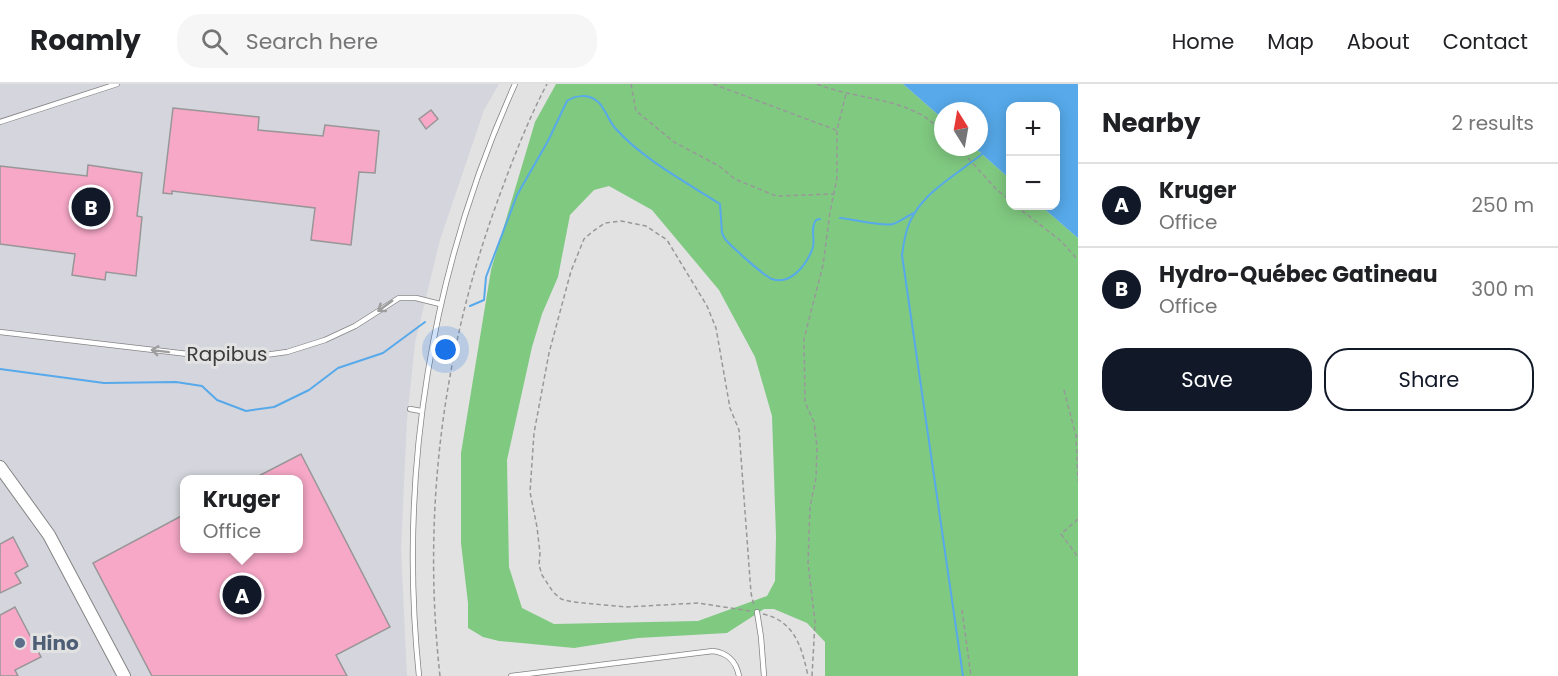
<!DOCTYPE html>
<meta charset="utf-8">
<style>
:root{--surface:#fff;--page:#f6f6f6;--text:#202124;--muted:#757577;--line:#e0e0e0;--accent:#111827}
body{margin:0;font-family:Poppins,sans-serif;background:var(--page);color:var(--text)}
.controls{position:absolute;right:18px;top:18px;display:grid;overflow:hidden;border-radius:12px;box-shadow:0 3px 15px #0003}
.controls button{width:54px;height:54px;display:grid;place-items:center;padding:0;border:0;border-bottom:2px solid var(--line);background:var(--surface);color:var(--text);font:30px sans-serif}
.compass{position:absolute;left:934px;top:18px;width:54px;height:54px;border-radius:50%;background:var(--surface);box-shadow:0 3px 15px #0003;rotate:349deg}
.you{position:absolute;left:446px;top:266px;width:21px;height:21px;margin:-15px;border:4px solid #fff;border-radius:50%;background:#1a73e8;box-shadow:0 0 0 9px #1a73e833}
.badge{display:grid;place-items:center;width:39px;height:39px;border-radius:50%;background:var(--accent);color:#fff;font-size:20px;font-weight:700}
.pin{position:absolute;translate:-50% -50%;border:3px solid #fff;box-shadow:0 2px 6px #0006}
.popup{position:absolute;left:180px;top:391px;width:123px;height:78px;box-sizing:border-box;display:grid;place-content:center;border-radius:12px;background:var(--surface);filter:drop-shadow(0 2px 4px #0005);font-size:20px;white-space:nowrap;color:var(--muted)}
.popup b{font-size:22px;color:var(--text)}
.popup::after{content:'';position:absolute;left:50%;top:100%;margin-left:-12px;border:12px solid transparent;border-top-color:var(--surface)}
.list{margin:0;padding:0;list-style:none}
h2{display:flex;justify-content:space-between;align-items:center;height:78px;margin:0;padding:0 24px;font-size:26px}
h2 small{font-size:20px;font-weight:400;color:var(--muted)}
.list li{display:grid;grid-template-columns:39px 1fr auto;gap:18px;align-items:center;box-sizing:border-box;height:84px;padding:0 24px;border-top:2px solid var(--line)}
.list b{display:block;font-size:22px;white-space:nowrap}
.list p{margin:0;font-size:20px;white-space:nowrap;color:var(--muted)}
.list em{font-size:20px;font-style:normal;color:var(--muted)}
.actions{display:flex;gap:12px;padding:18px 24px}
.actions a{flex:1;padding:14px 0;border:2px solid var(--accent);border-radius:24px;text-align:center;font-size:21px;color:var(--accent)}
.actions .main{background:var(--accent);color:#fff}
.icon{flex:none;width:33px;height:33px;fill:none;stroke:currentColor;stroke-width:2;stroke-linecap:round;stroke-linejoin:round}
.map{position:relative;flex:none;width:1078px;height:592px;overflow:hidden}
header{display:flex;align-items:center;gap:36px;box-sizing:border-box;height:84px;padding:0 30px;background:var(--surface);border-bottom:2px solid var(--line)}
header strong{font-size:28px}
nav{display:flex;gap:33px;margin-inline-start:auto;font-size:21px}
.search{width:420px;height:54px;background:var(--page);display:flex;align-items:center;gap:15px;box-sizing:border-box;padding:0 21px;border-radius:24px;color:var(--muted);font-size:22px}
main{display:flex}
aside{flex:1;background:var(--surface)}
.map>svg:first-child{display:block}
</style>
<header>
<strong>Roamly</strong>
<div class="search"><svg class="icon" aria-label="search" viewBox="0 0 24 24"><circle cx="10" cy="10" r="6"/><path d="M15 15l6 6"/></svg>Search here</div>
<nav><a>Home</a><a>Map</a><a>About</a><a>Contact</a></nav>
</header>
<main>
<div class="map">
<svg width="1078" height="592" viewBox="0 0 1078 592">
<rect width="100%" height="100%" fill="#e2e2e3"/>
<path fill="#d5d5dd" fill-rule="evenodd" d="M0,0h499l-15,26 -44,130 -25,103 -8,77 -6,129 6,127h-407zM185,396h114v68h-114z"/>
<path fill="#80c981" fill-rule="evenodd" d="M556,0h347l40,35v28h31l36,32 1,27h30l37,32v438h-253v-34l-18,-19 -33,-14h-10l-37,24 -89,5 -64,10 -75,-7 -16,-4 -15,-9v-25l-7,-60v-90l30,-183 44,-148zM609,102l43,24 67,80 36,67 17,59 4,120 -1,45 -8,15 -69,25 -144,3 -32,-16 -13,-41 -2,-107 25,-113 10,-33 16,-37 12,-62 24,-25z"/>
<path fill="#57a9ea" d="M903,0h175v154l-37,-32h15v-100h-45l-1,73 -36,-32h5v-36h-36v8z"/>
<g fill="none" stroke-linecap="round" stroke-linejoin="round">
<g stroke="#57a9ea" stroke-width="2">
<path d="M840,134c13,1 43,9 53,6 7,-2 14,-8 21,-11"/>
<path d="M470,222l14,-6 2,-23 31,-82 31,-54 19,-40c9,-6 21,-7 30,0 8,6 11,19 18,27 29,32 69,53 105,76l2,29 3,6c7,8 39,37 47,40 20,7 36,-17 41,-32 2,-9 -3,-19 3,-27l4,-1"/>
<path d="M0,285l104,14 72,-1 26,4 15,14 29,11 28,-4 35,-17 29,-22 45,-15 42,-31"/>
<path d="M963,592l-61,-421c2,-14 4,-28 12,-41 15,-25 46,-42 68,-60"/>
</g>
</g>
<g fill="#f7a8c6" stroke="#989697" stroke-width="1.5">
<path d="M173,24l86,9 -1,13 65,6 2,-11 54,6 -4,42 -16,-1 -8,73 -40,-5 4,-32 -143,-17v3l-9,-1z"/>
<path d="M431,26l7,9 -12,10 -7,-10z"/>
<path d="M88,81l54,8 -5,43 5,1 -6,59 -30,-4 -1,8 -33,-5 3,-21 -75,-10v-78l87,10z"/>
<path d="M301,370l89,173 -54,28 11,21h-195l-59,-113 92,-49v35h114v-69h-48z"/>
<path d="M13,453l15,29 -13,7 6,10 -21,10v-49z"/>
<path d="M15,523l26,50 -26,13 3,6h-18v-61z"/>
</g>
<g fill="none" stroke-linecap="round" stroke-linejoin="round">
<defs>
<g id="service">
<path d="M0,38l117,-38"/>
<path d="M0,248l205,24 46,1 36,-5 38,-12 30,-14 44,-28h17l24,6"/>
<path d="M410,325l11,2"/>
<path d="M757,528l4,25 3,39"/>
<path d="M419,592c-21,-203 12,-406 96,-592"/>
<path d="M511,592l202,-25c15,2 23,10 26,25"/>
</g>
<path id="tertiary" d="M0,383l49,68 75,141"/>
</defs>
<use href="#service" stroke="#848485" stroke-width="6"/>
<use href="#tertiary" stroke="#848485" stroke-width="14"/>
<g stroke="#989899" stroke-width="1.5" stroke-dasharray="4.5 3" stroke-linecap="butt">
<path d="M631,0l5,27 38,31 45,24 16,13 41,17 58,-2"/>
<path d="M713,0l123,46"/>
<path d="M817,0c34,14 76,13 108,33 6,4 12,10 18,15"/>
<path d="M958,63l39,43 14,11"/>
<path d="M1016,122l45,35 17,19"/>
<path d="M1064,306l12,46"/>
<path d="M1078,352h-2l2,45"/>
<path d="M1078,435l-17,15 17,23"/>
<path d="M962,526l9,66"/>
<path d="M750,527l-52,-8 -72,4 -53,-5 -12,-3 -8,-7 -11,-17 -3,-10 1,-12 -3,-26 -7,-35 4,-59 15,-80 22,-82 13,-32 8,-7 13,-9 16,-2 25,5 21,14 40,66 9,22 14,80 9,22 12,163 3,13"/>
<path d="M763,530c32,7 39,34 45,62"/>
<path d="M440,592c-18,-163 2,-325 59,-479 14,-38 29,-77 48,-113"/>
<path d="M812,592l3,-54 -7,-59 2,-56 6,-29 1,-31 -3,-25 -9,-20 -1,-63 19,-74 7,-53 7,-34v-48l9,-36"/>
</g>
<use href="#service" stroke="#fff" stroke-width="4.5"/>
<use href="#tertiary" stroke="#fff" stroke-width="12"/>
</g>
<defs><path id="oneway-shaft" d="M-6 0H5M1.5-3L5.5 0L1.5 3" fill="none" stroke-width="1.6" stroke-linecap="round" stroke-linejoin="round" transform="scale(1.5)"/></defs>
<g stroke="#9d9d9e">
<use href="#oneway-shaft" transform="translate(385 222) rotate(144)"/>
<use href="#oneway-shaft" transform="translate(160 267) rotate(-173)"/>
</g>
<circle fill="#5c6f8a" stroke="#e2e2e3" stroke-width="2" cx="20" cy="559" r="6"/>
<g text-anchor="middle" stroke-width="6" stroke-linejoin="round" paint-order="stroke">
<g font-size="20" fill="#3b3b3c" stroke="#e2e2e3">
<text x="227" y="277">Rapibus</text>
</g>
<g font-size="20" font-weight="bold" fill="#4e5e75" stroke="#e2e2e3" text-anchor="start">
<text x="32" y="566">Hino</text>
</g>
</g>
</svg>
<div class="controls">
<button>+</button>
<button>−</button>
</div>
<svg class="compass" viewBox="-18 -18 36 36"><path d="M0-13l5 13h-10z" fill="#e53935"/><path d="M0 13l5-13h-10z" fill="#757577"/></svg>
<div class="you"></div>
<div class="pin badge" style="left:242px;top:511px">A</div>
<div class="popup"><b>Kruger</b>Office</div>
<div class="pin badge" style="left:91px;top:123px">B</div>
</div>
<aside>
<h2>Nearby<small>2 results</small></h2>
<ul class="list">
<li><span class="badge">A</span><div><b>Kruger</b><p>Office</p></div><em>250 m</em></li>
<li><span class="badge">B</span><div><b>Hydro-Québec Gatineau</b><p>Office</p></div><em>300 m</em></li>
</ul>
<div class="actions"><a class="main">Save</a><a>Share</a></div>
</aside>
</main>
